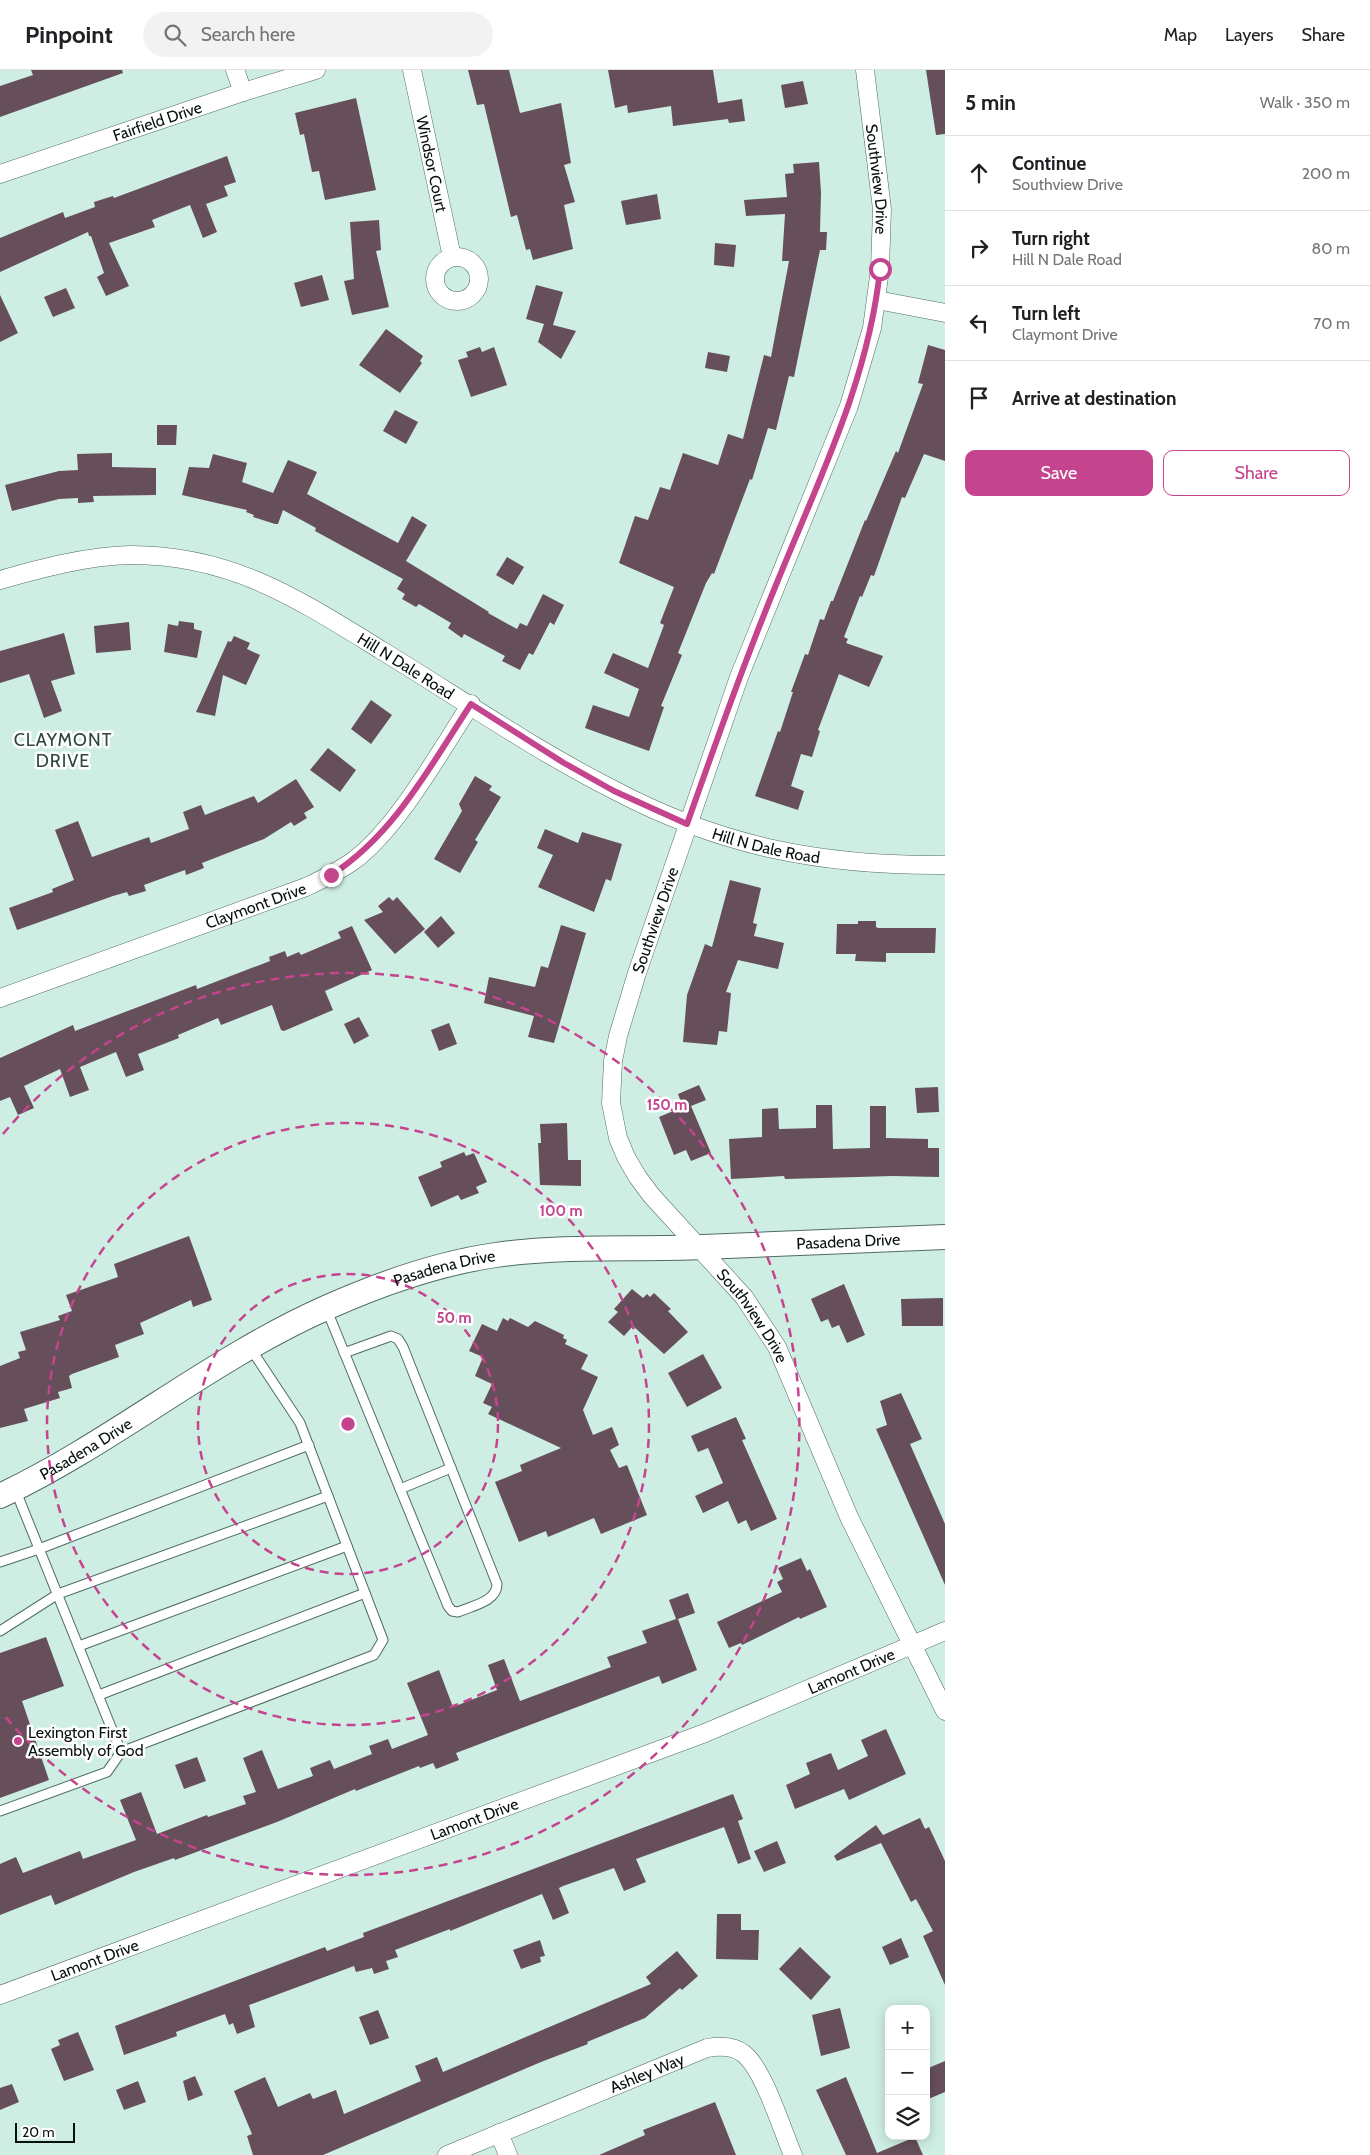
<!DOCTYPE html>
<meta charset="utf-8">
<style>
:root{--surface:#fff;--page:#f2f2f2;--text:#202124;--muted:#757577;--line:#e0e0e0;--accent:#c4448e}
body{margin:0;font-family:Cabin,sans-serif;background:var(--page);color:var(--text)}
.controls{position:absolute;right:15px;bottom:15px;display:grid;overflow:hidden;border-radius:10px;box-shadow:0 2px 12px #0003}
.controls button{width:45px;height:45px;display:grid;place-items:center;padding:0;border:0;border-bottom:1px solid var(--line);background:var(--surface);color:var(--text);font:25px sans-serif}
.scale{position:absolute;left:15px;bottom:12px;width:60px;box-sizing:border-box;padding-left:5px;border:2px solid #06110e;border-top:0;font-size:14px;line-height:18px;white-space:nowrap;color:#06110e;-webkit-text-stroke:4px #fff;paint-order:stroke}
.stop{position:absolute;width:15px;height:15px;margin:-11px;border:4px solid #c4448e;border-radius:50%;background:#fff}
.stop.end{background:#c4448e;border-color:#fff;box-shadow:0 1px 5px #0008}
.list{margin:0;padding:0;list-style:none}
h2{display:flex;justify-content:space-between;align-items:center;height:65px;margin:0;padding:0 20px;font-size:21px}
h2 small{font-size:16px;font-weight:400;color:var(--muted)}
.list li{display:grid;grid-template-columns:32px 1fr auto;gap:15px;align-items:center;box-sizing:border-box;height:75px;padding:0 20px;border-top:1px solid var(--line)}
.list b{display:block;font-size:19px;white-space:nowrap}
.list p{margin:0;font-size:16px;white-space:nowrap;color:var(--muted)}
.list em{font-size:16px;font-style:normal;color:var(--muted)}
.actions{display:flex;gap:10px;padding:15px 20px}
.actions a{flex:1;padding:11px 0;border:1px solid var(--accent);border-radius:10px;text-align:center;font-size:18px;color:var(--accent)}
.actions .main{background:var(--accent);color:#fff}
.icon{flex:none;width:28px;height:28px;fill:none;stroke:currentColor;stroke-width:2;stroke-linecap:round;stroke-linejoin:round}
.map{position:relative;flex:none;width:945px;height:2085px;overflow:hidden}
header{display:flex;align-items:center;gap:30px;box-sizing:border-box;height:70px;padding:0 25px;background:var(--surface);border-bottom:1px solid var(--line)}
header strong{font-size:24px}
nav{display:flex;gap:28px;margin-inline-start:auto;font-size:18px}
.search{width:350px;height:45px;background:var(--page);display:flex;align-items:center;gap:12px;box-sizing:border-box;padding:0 18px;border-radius:28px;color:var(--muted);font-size:19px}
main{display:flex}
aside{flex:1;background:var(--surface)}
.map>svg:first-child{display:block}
</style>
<header>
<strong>Pinpoint</strong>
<div class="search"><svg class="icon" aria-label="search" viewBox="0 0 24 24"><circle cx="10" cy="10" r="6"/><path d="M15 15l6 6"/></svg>Search here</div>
<nav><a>Map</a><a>Layers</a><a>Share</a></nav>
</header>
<main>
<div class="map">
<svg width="945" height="2085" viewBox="0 0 945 2085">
<rect width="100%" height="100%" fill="#ceeee4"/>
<g fill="#664f5a">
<path d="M31,0h91l1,3 -123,44v-31l33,-11z"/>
<path d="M468,0h41l11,43 41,-10 10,60 -7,2 11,37 -11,3 9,44 -40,11 -3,-11 -4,1 -9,-35 -6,2 -27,-113 -7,1z"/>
<path d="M608,0h105l5,33 24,-4 3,22 -16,2 -1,-4 -55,7 -2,-20 -43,7 -1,-8 -12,3z"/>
<path d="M926,0h19v64l-9,1z"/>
<path d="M803,11l5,23 -23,4 -4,-23z"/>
<path d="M356,28l20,92 -51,10 -6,-29 -7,1 -8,-38 -4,1 -5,-22z"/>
<path d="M227,86l9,26 -12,4 4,10 -22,8 11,28 -14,6 -13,-33 -38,15 3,7 -46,16 20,43 -23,10 -9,-19 7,-4 -13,-37h-2l-1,-4 -88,40v-34l63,-26 2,6 30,-11 -1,-5 19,-6 1,2z"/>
<path d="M819,92l2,31 -1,39h7l-1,18h-6l-26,127 -5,-1 -13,54 -8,-2 -16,52 -2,-1 -36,95 -2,-1 -6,10 -28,70 4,2 -21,51 3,1 -15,44 -64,-23 8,-23 36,12 10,-28 -35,-16 9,-20 35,15 16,-43 -4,-2 14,-36 -55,-24 16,-47 13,4 12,-33 10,3 13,-37 35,12 10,-31 15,5 21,-84 7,2 18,-96h-7l3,-47 -39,2 -2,-16 43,-3 -2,-23 9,-1 -1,-9z"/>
<path d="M657,124l4,25 -35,6 -5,-24z"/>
<path d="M379,150l2,30 -5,1 13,56 -37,8 -8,-34 10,-2 -4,-57z"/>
<path d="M715,173l21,2 -2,22 -20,-2z"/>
<path d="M322,205l7,25 -28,7 -7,-24z"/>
<path d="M536,215l27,7 -10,33 23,6 -15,28 -23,-17 6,-18 -18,-5z"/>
<path d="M66,218l9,20 -22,9 -9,-20z"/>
<path d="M0,225l18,38 -18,9z"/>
<path d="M386,259l37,27 -3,5 2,2 -22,30 -41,-28z"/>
<path d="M928,275l17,5v111l-21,-7 -19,44 -3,-1 -28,79 -3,-1 -9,22 -2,-1 -16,41 4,2 -2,4 37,13 -14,31 -30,-13 -21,56 2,1 -8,26 -11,-3 -10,32 13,5 -6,19 -43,-14 23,-65 2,1 13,-40h-2l14,-38 3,1 12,-36 4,1 7,-19h2l32,-81 1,1 30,-70 2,2 25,-69 -5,-1z"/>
<path d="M480,277l2,5 12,-5 13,38 -36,12 -13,-37 10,-3 -2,-5z"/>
<path d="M708,282l22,4 -3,16 -22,-4z"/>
<path d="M395,340l23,12 -12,22 -23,-13z"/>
<path d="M157,355h20l-1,20h-19z"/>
<path d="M112,383v14l44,1v27l-63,1 1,6 -16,1v-5l-19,1 -47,12 -7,-26 54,-14 19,-1 -1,-16z"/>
<path d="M213,384l34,9 -5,19 31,11 15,-33 29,12 -10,22 91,49 14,-27 15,9 -21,36 83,51 -1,1 29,16 3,-6 7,3 16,-32 21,11 -10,20 -4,-3 -17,33 -4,-2 -9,17 -18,-9 3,-5 -41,-22 -2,4 -14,-10 3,-5 -32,-19 -3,3 -14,-8 3,-5 -8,-5 6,-10 -88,-48 1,-3 -33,-18 -5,14h-3l-22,-7 1,-2 -8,-3 1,-2 -65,-15 7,-28 20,1z"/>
<path d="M507,487l17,10 -11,18 -17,-10z"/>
<path d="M179,551l15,2v6l8,2 -5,27 -33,-6 4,-28 10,2z"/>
<path d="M129,552l2,28 -35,3 -2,-27z"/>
<path d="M64,563l11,41 -24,7 11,30 -18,7 -15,-44 -29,9v-32z"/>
<path d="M234,566l16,7 -3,6 13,6 -14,30 -23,-10 -8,41 -19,-4 32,-71 3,1z"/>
<path d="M371,630l21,15 -21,29 -20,-15z"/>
<path d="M328,678l28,22 -16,22 -30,-22z"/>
<path d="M475,706l17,10 -3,4 12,7 -26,43 3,2 -18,31 -26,-14 28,-48 -3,-7z"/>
<path d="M296,709l18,28 -10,6 3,5 -13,8 -3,-4 -27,17 -62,24 2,5 -18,7 -1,-5 -41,15 2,6 -17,5 -2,-4 -14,4 -96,34 -8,-22 44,-16 -1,-3 22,-9 -19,-50 23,-9 14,36 57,-20 2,6 38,-14 -6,-17 18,-7 4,10 49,-19 4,7z"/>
<path d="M545,759l33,14 4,-11 40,12 -11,37 -5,-2 -12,33 -56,-25 15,-32 -16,-7z"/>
<path d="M730,810l31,8 -8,35 4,1 -3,12 30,7 -6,26 -40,-9 -12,32 5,1 -4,39 -8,-1 -2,14 -34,-3 4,-47 18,-51 7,3z"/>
<path d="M389,827l4,4 4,-4 28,32 -30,25 -31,-34 19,-8 -5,-6z"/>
<path d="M441,846l14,17 -17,15 -14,-16z"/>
<path d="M858,851h18v6l2,1h58l-1,25h-49v9l-31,-1 1,-7h-20l1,-30h21z"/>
<path d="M561,855l25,8 -32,110 -26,-6 6,-21 -50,-13 5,-26 46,10 6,-21 7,2z"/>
<path d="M352,856l20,44 -47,21 8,19 -49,21 -3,-1 -9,-25 -51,20 -3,-7 -40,17 1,3 -41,16 6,16 -18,7 -10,-25 -36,15 9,23 -19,7 -10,-28 -36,17 10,22 -16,7 -8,-18 -10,4v-43l73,-33 2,6 121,-46 1,4 73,-28 -1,-4 16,-6 2,6 12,-5 2,3 40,-17 -3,-6z"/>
<path d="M359,947l10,19 -15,8 -10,-20z"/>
<path d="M449,953l8,21 -18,7 -8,-21z"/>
<path d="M699,1015l7,15 -15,6 20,47 -20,8 -5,-11 -12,5 -15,-38 24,-10 -5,-13z"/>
<path d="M938,1017l1,25 -22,1 -2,-25z"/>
<path d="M816,1035h16l1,44 37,-1v-42h16v32l42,1v9h11v29l-46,-1 -108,3 -1,-3 -53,3 -2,-40 33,-2v-28l16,-1 1,21 37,-1z"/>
<path d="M567,1053l1,37h13v26l-41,-1 -2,-42h3l-1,-19z"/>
<path d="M464,1082l2,4 8,-3 13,29 -11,5 3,6 -18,7 -3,-5 -27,12 -13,-30 24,-10 -2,-5z"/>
<path d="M189,1166l23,64 -19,7 -2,-7 -51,23 4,11 -29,11 4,12 -47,17 -3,2 3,12 -14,4 2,6 -36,11 4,12 -28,7v-62l20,-8 -2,-6 8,-2 -6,-18 40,-12 -2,-4 14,-5 -6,-16 52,-18 -4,-13z"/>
<path d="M844,1214l21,51 -18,8 -8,-18 -7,3 -4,-9 -7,3 -10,-23z"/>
<path d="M632,1219l11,9 4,-4 3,3 4,-4 17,16 -3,2 20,21 -24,22 -31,-28 -9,10 -16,-14 10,-10 -4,-3z"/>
<path d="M943,1228v28h-41l-1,-27z"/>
<path d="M503,1248l5,3 2,-3 18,9 7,-6 29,14 -1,3 4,2 -2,4 23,11 -7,14 17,8 -15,33 10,25 19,-8 7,18 -9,5 9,18 8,-3 20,50 -46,19 -7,-16 -46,19 -2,-6 -27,11 -24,-60 27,-11 -2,-6 41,-17 -73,-34 4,-7 -9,-4 9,-19 -17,-8 8,-19 -14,-6 13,-27 15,7z"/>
<path d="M703,1284l19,34 -35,19 -19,-34z"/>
<path d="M901,1323l21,46 -12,5 35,80v61l-69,-156 11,-4 -7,-24z"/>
<path d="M736,1347l10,22 -4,1 35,79 -26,12 -5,-11 -8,4 -10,-23 -25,12 -8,-17 28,-13 -15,-35 -10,4 -7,-16z"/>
<path d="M801,1488l6,13 3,-2 17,38 -27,12 -1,-2 -57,28 -1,-2 -12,5 -12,-26 65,-30 -5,-10 6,-3 -5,-11z"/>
<path d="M688,1523l7,20 -17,6 19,51 -35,14 -3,-8 -203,77 3,7 -23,9 -3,-6 -13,5 -1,-2 -63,25 -1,-2 -78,33 -102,38 -1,-2 -40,14 -79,33 -4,-10 -51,20v-51l16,-7 7,16 57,-22 3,8 53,-19 -16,-40 21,-8 16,42 50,-19 1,2 38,-13 -3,-8 13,-4 -13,-34 19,-8 16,39 35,-13 -3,-8 20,-8 4,9 38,-15 -3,-8 19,-7 4,10 36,-14 -21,-52 32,-13 14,37 44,-17 -9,-25 16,-6 16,42 91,-34 -4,-10 40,-14 -5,-12 34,-12 -7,-19z"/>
<path d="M46,1567l18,49 -42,15 27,79 -49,18v-145z"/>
<path d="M886,1659l20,45 -57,26 -5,-11 -49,20 -9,-24 24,-11 -4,-11 25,-10 7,17 30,-14 -7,-16z"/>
<path d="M197,1687l9,24 -22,8 -9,-24z"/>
<path d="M733,1724l10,25 -5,2 13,38 -13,5 -14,-37 -88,32 10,23 -22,9 -10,-23 -51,18 -4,2 10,25 -16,7 -11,-26 -92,37v-2l-55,21 3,7 -12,4 3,8 -15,5 -2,-6 -16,4 -2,-6 -105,39 6,22 -18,7 -4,-11 -4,2 -4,-11 -49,18 1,4 -53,19 -9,-29 210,-79 2,4 37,-14 -1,-4z"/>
<path d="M920,1748l5,11 4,-2 16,34v124l-22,-49 10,-5 -17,-32 -5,3 -30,-59 -44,18 -3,-5 42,-31 7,10z"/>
<path d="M777,1771l9,22 -22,9 -10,-21z"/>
<path d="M717,1844h24v16h18l-1,30 -42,-1z"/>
<path d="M901,1868l8,19 -19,8 -8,-18z"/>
<path d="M540,1870l5,16 -5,1 1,5 -20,7 -8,-19z"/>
<path d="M800,1877l31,30 -20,23 -32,-31z"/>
<path d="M677,1881l21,25 -16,14 -2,-2 -35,30 -58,24 1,2 -47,18 -218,93h-70l-6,-19 5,-2 -18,-43 31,-14 13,30 32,-14 3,6 23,-9 8,24 77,-33 -6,-15 22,-9 6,15 208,-88 -5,-7z"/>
<path d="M840,1938l10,40 -29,8 -9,-41z"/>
<path d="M378,1940l11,28 -19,7 -11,-28z"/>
<path d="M78,1962l16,38 -30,11 -13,-32 9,-4 -2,-5z"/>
<path d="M945,1991v31l-19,8v-31z"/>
<path d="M195,2006l8,19 -15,6 -5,-20z"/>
<path d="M846,2007l31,76 38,-16 8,18h-77l-30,-65z"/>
<path d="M138,2011l8,21 -22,8 -8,-20z"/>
<path d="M12,2014l7,18 -19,8v-22z"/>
<path d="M715,2032l21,53h-137l46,-20 -2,-5z"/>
</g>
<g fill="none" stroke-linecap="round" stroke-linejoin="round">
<defs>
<g id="lane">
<path d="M326,1238c40,99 82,198 122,298l4,5 6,1c13,-6 39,-10 39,-28l-94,-237 -5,-8 -7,-3 -47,17"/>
<path d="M15,1419l106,263 253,-97 9,-15 -83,-217 -49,-74"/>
<path d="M400,1419l51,-21"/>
<path d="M0,1492l39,-13 270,-104"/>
<path d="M0,1561l58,-37 270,-98"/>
<path d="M79,1576l268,-100"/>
<path d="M99,1625l266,-102"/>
<path d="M0,1741l107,-39 14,-20"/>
</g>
<g id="street">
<path d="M235,0l8,22"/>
<path id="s1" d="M412,0l40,187"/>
<path id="s2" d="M865,0l17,139 -2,60 -8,59 -23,78 -110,271 -102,296 -19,63 -5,25 -2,42 7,35 8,19 11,19 14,19 93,102 33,50 72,170 96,194"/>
<path id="s3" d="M0,104l243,-82 73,-22"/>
<circle cx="457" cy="209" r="22"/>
<path d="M877,230l68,13"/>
<path id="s4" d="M0,510c42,-12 87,-24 131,-25 101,0 167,44 250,95 77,47 152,99 233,140 108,57 209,76 331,75"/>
<path id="s5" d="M0,928l306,-111c17,-8 33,-16 47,-26 44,-32 88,-111 118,-157"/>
<path id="s6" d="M0,1925l705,-262 240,-102"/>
<path d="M499,2063l9,22"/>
<path id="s7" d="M447,2085l260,-107c12,-2 27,-2 37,6 20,16 38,76 49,101"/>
</g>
<g id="secondary">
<path id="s8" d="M0,1426c114,-54 212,-138 328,-189 52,-23 111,-44 168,-52 69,-10 138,-5 207,-8 81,-3 161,-7 242,-10"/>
</g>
</defs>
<use href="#lane" stroke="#4f6c64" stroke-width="11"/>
<use href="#street" stroke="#4f6c64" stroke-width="19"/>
<use href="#secondary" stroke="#4f6c64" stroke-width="26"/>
<use href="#lane" stroke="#fff" stroke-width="9"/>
<use href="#street" stroke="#fff" stroke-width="18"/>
<use href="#secondary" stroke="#fff" stroke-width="24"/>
</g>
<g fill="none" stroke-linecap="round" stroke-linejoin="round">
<path stroke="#c4448e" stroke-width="6" d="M331,805c63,-40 100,-110 140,-171l93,59 50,28 73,33c29,-82 58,-164 91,-244 41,-101 91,-201 102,-311"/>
</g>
<g fill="none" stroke="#c4448e" stroke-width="2.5" stroke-dasharray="9 6">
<circle cx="348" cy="1354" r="150"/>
<circle cx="348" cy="1354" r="301"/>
<path d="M3 1064A451 451 0 1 1 3 1644"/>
</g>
<circle fill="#c4448e" stroke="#fff" stroke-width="2" cx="18" cy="1671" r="5"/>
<g text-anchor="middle" stroke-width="5" stroke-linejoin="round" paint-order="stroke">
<g font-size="16" fill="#06110e" stroke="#fff">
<text dy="6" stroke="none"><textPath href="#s3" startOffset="166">Fairfield Drive</textPath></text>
<text dy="6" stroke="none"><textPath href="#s1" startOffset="96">Windsor Court</textPath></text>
<text dy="6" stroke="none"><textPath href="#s2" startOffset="110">Southview Drive</textPath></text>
<text dy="6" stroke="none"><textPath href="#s4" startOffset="435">Hill N Dale Road</textPath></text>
<text dy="6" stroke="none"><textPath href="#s4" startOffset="840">Hill N Dale Road</textPath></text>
<text dy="6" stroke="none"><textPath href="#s5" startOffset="272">Claymont Drive</textPath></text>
<text transform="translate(655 850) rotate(-71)" y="6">Southview Drive</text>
<text dy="6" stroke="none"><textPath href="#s8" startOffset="908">Pasadena Drive</textPath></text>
<text dy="6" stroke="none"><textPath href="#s8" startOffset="502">Pasadena Drive</textPath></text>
<text dy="6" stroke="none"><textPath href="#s2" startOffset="1340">Southview Drive</textPath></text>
<text dy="6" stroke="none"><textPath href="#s8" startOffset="98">Pasadena Drive</textPath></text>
<text dy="6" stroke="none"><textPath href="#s6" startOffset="911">Lamont Drive</textPath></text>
<text dy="6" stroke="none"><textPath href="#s6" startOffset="506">Lamont Drive</textPath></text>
<text dy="6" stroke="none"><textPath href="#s6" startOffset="101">Lamont Drive</textPath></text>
<text dy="6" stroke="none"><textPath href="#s7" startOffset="216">Ashley Way</textPath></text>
</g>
<g font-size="16" fill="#06110e" stroke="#fff" text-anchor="start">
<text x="28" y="1668">Lexington First<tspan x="28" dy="18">Assembly of God</tspan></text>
</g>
<g font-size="18" letter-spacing="1" fill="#2c4740" stroke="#fff">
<text x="63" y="676">CLAYMONT<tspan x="63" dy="21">DRIVE</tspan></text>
</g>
</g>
<circle cx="348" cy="1354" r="8" fill="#c4448e" stroke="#fff" stroke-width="2.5"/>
<g font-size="15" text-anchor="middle" font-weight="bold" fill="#c4448e" stroke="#fff" stroke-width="5" stroke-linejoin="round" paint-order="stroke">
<text x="667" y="1040">150 m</text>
<text x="561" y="1146">100 m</text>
<text x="454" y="1253">50 m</text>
</g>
</svg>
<div class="controls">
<button>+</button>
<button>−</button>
<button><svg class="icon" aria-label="layers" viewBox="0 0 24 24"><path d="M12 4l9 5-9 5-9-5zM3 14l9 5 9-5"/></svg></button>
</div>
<div class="scale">20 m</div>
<div class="stop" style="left:880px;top:199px"></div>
<div class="stop end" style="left:331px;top:805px"></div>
</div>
<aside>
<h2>5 min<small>Walk · 350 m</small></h2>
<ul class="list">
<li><svg class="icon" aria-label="ahead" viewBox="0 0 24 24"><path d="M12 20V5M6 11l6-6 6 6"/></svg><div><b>Continue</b><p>Southview Drive</p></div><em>200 m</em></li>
<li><svg class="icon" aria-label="right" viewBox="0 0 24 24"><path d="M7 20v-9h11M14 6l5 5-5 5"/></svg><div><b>Turn right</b><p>Hill N Dale Road</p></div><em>80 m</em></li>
<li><svg class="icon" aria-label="left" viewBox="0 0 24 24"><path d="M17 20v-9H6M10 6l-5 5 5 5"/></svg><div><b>Turn left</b><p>Claymont Drive</p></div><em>70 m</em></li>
<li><svg class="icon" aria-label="arrive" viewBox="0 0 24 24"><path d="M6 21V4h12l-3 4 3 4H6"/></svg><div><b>Arrive at destination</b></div></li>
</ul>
<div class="actions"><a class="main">Save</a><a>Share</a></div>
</aside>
</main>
